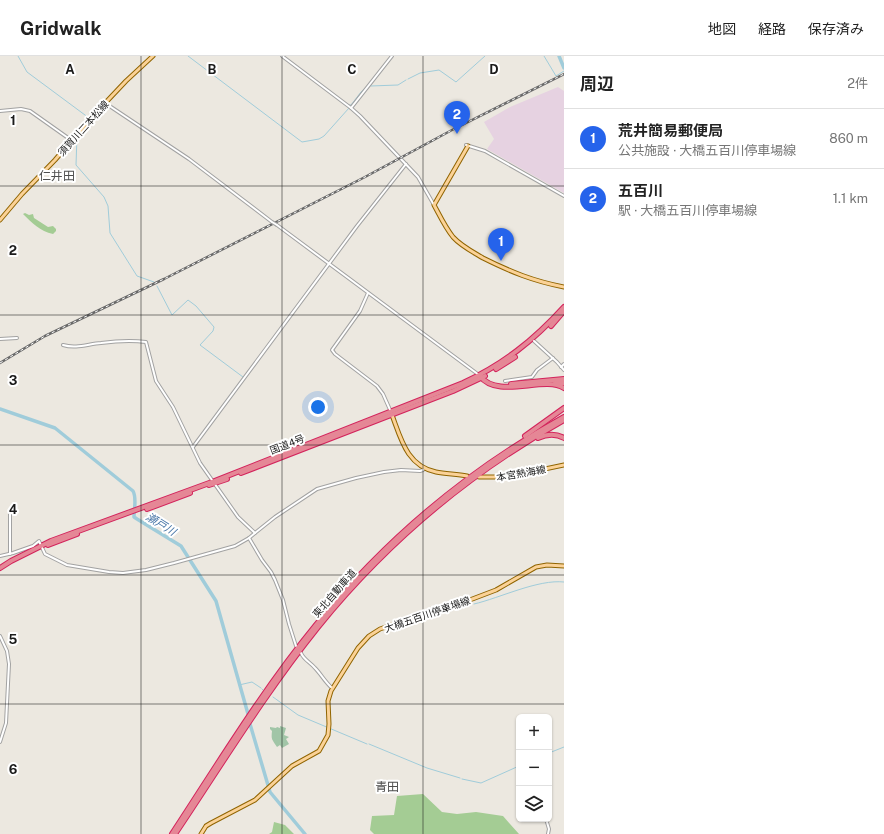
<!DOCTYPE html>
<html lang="ja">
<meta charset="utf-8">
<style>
:root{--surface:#fff;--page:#f6f6f6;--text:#222;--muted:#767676;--line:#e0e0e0;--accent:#2563eb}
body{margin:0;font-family:"Public Sans","Noto Sans JP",sans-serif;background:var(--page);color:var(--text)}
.controls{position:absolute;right:12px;bottom:12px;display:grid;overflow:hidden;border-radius:6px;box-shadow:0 1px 3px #0004}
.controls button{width:36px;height:36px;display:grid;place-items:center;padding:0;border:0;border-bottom:1px solid var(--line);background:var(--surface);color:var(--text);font:20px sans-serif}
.you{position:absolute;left:318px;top:351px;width:14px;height:14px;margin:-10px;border:3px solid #fff;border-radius:50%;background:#1a73e8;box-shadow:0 0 0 6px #1a73e833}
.badge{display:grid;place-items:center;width:26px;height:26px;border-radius:50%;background:var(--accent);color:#fff;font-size:13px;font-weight:700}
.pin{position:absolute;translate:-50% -33px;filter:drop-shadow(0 1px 2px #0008)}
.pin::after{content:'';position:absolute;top:21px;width:14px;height:12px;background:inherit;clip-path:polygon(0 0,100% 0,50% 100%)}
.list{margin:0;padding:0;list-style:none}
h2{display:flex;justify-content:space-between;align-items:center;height:52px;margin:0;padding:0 16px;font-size:17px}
h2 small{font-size:13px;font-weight:400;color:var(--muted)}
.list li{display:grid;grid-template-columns:26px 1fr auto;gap:12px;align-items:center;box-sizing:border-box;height:60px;padding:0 16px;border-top:1px solid var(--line)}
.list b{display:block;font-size:15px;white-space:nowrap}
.list p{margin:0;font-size:13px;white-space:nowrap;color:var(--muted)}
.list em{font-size:13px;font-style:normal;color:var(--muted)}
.icon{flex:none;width:22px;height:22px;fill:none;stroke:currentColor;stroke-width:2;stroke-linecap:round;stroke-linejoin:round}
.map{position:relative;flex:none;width:564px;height:778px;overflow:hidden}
header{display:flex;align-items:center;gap:24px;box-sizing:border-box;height:56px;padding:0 20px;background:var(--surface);border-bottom:1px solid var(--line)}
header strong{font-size:19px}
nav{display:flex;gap:22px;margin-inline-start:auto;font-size:14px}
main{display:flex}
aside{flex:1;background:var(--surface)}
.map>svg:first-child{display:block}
</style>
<header>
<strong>Gridwalk</strong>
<nav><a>地図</a><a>経路</a><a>保存済み</a></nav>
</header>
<main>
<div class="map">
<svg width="564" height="778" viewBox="0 0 564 778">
<rect width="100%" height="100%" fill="#ece8e0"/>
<path fill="#e6d2e1" d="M558,31l6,4v102l-77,-44 7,-10 -10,-17 26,-15z"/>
<g fill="#a4cc94">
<path d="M25,157l4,2 4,-1 1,4 14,9 5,-1 3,3v2l-3,3c-13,-3 -21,-11 -30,-20z"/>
<path d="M423,738l19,18 15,2 19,-2 27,4 16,18h-145l-4,-4 2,-14 22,-1 3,-19z"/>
<path d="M274,766l11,3 9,9h-25l3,-2z"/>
</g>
<path fill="#a1c5a7" d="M280,670l6,2 -2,7 5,2 -3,2 3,5 -7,4 -2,-3 -3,2c-5,-8 -6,-7 -5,-16l-2,-2v-2l6,1 1,-1 3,1z"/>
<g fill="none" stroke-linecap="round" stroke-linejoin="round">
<g stroke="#a0ccda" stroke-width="1">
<path d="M18,0l9,16 62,46"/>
<path d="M188,0l114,86 17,-3 5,-3 25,-28 -1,-1"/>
<path d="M544,0l12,20 8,-5"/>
<path d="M408,23l12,-6 19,-3 17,12 29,-26"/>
<path d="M371,30l27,-1 8,-5"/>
<path d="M349,49h2l10,-13 5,-5"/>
<path d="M77,76l9,-10"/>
<path d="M77,80l-1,29 28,32 4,9 2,27 27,43 17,6"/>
<path d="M157,230l15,29 16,-15 8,6 18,21 -1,4 -13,14 43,32"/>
<path d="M474,548c26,-6 64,-25 90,-22"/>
<path d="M239,629l13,-3 9,6"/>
<path d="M262,633l1,1"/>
<path d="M273,641l25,18 69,29"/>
<path d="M369,688l58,24 33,10"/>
<path d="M549,697l15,-6"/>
<path d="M462,723l19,4 38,-17"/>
</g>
<g stroke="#a0ccda" stroke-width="3.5">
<path d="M559,0l5,12"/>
<path d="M0,353l55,19 78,63c4,7 1,18 1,26l3,2 44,27 35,55 32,113"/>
<path d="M250,668l20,68 35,42"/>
</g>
<defs>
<g id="minor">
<path d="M282,0l69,52 9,8 58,61 16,28"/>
<path d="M105,47l84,56 83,63"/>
<path d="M351,52l41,-52"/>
<path d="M0,55l21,-2 9,2 41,29"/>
<path d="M466,89l19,6 79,45"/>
<path d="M277,169l202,150"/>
<path d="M368,237l-8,18 -28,39 3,4 42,32 6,8 8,18"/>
<path d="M0,283l17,-1"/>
<path d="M534,285l23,21 7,8"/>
<path d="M63,289c13,4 25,-1 38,-2 15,-2 30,-3 45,-1l10,39 17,26 27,56 38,54 17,16 -6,5 13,22 9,12 4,8 8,20 6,24 7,22"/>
<path d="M561,311l3,-3"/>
<path d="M505,325l27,-4 5,-7 16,-12"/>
<path d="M193,391l164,-221 49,-62"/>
<path d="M255,477l20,-16 42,-28 39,-11 28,-6 17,-2 19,1 3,-1 1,-2"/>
<path d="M10,498v-41"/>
<path d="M0,500l13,-3 20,-7 6,-5 6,13 22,11 42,7 14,1 23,-3 28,-7 61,-17 14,-8"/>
<path d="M0,580l7,15 2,13 -3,59 -6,19"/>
<path d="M301,597c3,7 9,9 14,15 6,6 10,14 17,20"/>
<path d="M546,763l3,10 -1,5"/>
</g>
<g id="major">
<path d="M468,90l-34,59c6,11 11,22 19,32 8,9 20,15 30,21 28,14 50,23 81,29"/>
<path d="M0,164l22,-26 33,-34 37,-43 34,-36 27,-25"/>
<path d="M392,359c9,24 15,51 44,57 10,2 21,2 31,4"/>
<path d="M479,421h28l57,-12"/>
<path d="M201,778l5,-8 5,-3 44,-23 37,-34 27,-15 9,-16 1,-11 -1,-23 3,-10 27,-43 11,-12 11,-7 29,-10 45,-13 42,-16 40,-23 11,-2 17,1"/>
</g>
<g id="highway">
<path d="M551,270l13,-15"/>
<path d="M496,313l19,-12"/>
<path d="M480,320c18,24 64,-1 84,12"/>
<path d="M555,327h9"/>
<path d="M511,328l53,-5"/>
<path d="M525,380l39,-28"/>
<path d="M538,382c9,-4 17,-5 26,0"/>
<path d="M241,417l212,-82 32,-15"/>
<path d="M209,429l18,-6"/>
<path d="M147,453l43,-16"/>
<path d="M48,489l29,-11"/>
<path d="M0,512l11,-7 40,-20 161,-59 251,-99c41,-19 71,-43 101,-76"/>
<path d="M172,778c46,-70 90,-143 144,-209 69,-85 152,-155 248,-208"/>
<path d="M175,778c47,-70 90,-141 143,-207 68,-84 151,-154 246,-207"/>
</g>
</defs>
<use href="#minor" stroke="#a2a2a2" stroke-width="4"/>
<use href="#major" stroke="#906401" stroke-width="5"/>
<use href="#highway" stroke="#d3245c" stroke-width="6"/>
<use href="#minor" stroke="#fff" stroke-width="2"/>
<use href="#major" stroke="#fbd297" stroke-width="3"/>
<use href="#highway" stroke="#e58796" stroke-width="4"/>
<defs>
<path id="rail" d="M0,307l45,-27 119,-57 201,-102 87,-47 112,-56"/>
</defs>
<use href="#rail" stroke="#696969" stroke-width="2.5"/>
<use href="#rail" stroke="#fff" stroke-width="1" stroke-dasharray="3" stroke-linecap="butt"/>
<defs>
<path id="minor-bridge" d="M272,166l5,3"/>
</defs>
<use href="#minor-bridge" stroke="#a2a2a2" stroke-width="4" stroke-linecap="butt"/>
<use href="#minor-bridge" stroke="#fff" stroke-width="2"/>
</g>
<path fill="none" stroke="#1b1b1b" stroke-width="1" stroke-opacity="0.55" d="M141,0v778M282,0v778M423,0v778M0,130h564M0,259h564M0,389h564M0,519h564M0,648h564"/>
<g text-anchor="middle" stroke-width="4" stroke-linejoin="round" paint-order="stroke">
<g font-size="10" fill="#1b1b1b" stroke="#fff">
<text transform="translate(83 72) rotate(-48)" y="4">須賀川二本松線</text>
<text transform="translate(287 388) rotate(-21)" y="4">国道4号</text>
<text transform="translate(521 417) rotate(-10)" y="4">本宮熱海線</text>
<text transform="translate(334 537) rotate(-49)" y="4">東北自動車道</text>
<text transform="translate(427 558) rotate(-19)" y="4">大橋五百川停車場線</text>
</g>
<g font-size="11" font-style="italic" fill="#4977a8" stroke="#fff">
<text transform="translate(161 468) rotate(32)" y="4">瀬戸川</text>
</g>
<g font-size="12" fill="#4e4e4e" stroke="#fff">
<text x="57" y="124">仁井田</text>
<text x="387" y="735">青田</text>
</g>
</g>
<g font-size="13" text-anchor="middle" font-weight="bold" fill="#1b1b1b" stroke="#fff" stroke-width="4" stroke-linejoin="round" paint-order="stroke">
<text x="70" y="18">A</text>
<text x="212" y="18">B</text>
<text x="352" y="18">C</text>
<text x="494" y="18">D</text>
<text x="13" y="69">1</text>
<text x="13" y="199">2</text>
<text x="13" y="329">3</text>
<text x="13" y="458">4</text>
<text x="13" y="588">5</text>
<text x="13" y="718">6</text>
</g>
</svg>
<div class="controls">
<button>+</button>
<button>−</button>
<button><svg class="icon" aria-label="layers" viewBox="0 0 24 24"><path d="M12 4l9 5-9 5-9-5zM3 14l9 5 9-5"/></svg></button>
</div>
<div class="you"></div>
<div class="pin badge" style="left:501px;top:205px">1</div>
<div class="pin badge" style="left:457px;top:78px">2</div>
</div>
<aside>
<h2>周辺<small>2件</small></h2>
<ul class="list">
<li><span class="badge">1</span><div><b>荒井簡易郵便局</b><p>公共施設 · 大橋五百川停車場線</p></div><em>860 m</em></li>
<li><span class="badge">2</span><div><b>五百川</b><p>駅 · 大橋五百川停車場線</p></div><em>1.1 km</em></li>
</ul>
</aside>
</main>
